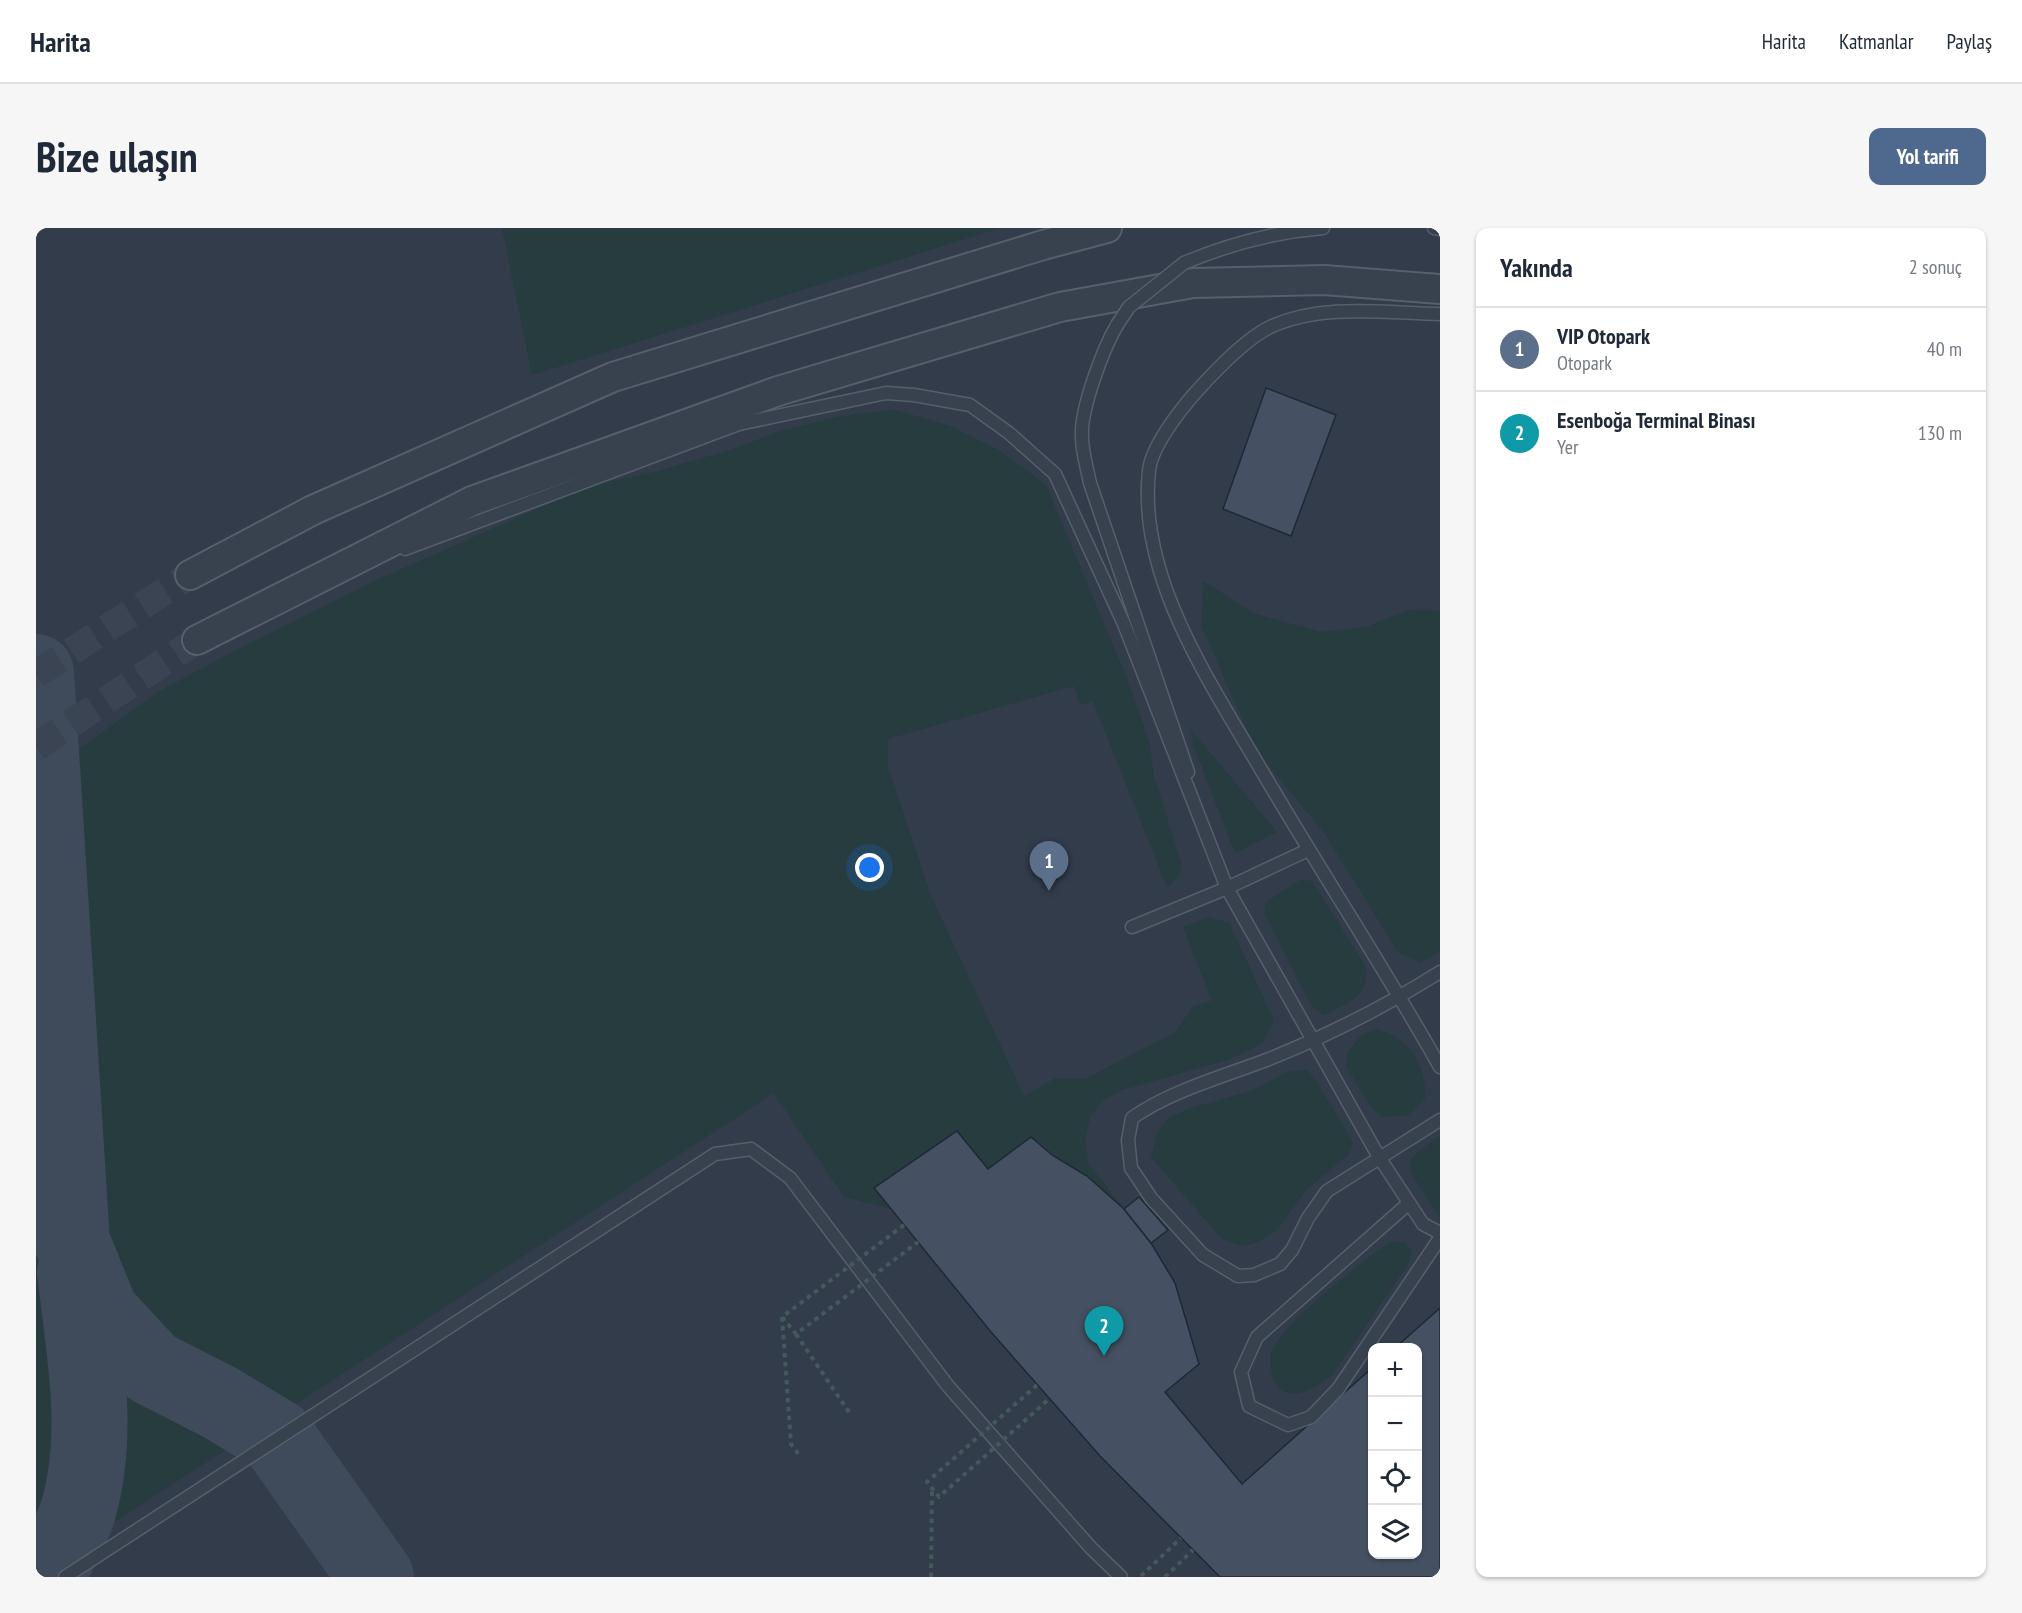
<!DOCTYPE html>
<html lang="tr">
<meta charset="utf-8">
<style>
:root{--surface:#fff;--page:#f6f6f7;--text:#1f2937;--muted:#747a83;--line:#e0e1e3;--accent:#4f688e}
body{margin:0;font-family:"PT Sans Narrow",sans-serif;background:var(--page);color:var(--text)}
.controls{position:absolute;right:18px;bottom:18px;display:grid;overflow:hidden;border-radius:12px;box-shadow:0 2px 4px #0004}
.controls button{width:54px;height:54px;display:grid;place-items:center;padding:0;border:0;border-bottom:2px solid var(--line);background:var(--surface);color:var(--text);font:30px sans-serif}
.you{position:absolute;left:834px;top:640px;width:21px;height:21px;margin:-15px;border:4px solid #fff;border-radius:50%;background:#1a73e8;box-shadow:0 0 0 9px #1a73e833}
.badge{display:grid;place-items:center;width:39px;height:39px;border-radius:50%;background:var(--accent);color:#fff;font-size:20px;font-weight:700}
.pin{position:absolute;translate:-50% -50px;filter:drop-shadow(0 2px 3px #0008)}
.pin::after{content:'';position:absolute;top:32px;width:21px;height:18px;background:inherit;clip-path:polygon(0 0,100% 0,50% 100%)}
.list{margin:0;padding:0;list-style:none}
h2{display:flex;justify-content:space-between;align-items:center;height:78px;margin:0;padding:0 24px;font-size:26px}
h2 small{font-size:20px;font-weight:400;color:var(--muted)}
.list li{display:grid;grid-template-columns:39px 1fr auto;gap:18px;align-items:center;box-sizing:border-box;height:84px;padding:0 24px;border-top:2px solid var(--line)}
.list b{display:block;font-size:22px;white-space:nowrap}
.list p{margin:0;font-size:20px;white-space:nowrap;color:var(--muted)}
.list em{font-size:20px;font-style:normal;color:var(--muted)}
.icon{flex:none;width:33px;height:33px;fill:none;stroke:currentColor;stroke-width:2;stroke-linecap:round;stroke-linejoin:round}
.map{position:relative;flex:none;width:1404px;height:1349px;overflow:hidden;border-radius:12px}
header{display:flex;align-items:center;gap:36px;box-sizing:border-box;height:84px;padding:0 30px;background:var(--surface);border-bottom:2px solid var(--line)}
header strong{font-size:28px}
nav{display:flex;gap:33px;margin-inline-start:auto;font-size:21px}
.intro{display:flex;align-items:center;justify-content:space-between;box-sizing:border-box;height:144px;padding:0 36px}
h1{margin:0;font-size:42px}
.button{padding:15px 27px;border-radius:12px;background:var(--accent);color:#fff;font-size:21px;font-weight:700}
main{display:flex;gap:36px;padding:0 36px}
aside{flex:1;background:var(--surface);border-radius:12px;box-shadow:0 2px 4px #0004}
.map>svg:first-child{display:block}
</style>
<header>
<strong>Harita</strong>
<nav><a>Harita</a><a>Katmanlar</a><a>Paylaş</a></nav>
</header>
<div class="intro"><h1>Bize ulaşın</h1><a class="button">Yol tarifi</a></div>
<main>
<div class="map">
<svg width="1404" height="1349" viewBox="0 0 1404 1349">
<rect width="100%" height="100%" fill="#242f3e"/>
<path fill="#323c4b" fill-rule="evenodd" d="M0,0h1404v1349h-1404zM1336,1120h46v206h-46z"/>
<g fill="#263c3f">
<path d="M466,0h498l-468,147z"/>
<path d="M859,182l55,16 49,24 47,35 82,196 21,60 5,36 28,88 -4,13 -11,9 -74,-186 -13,4 -6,-19 -186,53v27l43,130 93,200 32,-18 29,1 91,-47 17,-26 19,-5 -29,-74 26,-10 20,6 45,97 -11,23 -32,16 -109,31 -19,10 -13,17 -5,21 3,25 36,46 -93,-72 -43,32 -31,-38 -83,57 17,21 -47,-12 -70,-104 -738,480v-793l122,-88 90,-48 129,-64 214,-95 60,-12 79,-23 51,-19 59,-15z"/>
<path d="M1167,353l52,33 66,18 45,-5 42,-17 32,1v340l-19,12 -23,-11 -73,-118 -69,-84 -54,-123z"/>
<path d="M1155,502l86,102 -42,21 -41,-106z"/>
<path d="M1264,652l12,1 54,86c2,31 -17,35 -41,48l-12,-7 -48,-93v-12z"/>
<path d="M1340,801c34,8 50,36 49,70l-17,16 -25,2 -10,-8 -27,-42 2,-16 13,-15z"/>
<path d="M1271,842l8,9 38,63 -4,12 -43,36 -28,39 -20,13 -16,4 -20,-7 -71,-82 6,-25 11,-14 23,-10 63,-18 35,-19z"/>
<path d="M1404,908v81l-29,-44 -1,-13 11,-11z"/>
<path d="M1354,1014h15l7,10 -5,14 -75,109c-17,14 -49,33 -59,2 -2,-8 -4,-15 -2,-23 9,-30 91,-92 119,-112z"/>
</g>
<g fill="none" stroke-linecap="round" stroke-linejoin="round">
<g stroke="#3f4a5a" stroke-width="76">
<path d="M0,444l36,570 29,71 51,55 67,34 58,35 99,140"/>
<path d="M10,1349c11,-21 25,-44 32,-66 23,-78 6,-160 -3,-239"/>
</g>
</g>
<g fill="#455162" stroke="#1f2835" stroke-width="1.5">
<path d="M1230,160l70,27 -45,121 -68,-27z"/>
<path d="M921,903l31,38 43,-32 21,18 35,21 37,33 27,34 24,40 24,81 -34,28 77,92 130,-116v186h46v-206h-23l45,-40v269h-220l-120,-121 -109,-124 -117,-144z"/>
<path d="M1103,969l29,33 -17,13 -27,-34z"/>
</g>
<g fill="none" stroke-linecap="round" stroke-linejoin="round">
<g stroke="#3a4453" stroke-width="28" stroke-dasharray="28 14" stroke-linecap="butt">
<path d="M0,446l154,-99"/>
<path d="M0,519l161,-107"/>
</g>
<defs>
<g id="service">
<path d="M1398,0l6,1"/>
<path d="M1148,35c45,-19 89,-31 139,-35"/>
<path d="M1404,86c-55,-1 -118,-11 -170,13 -25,12 -55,44 -74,65 -16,18 -45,55 -47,79 -12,107 63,214 114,302 58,99 121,194 177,294"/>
<path d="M1081,97c-14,24 -37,85 -35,112 0,15 5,31 8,46l98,289"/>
<path d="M369,321l334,-125 147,-31 28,2 56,10 39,28 46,41 69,150 103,264 152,269 44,67 17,9"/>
<path d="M1096,699l95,-39 81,-38"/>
<path d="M1404,744c-54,34 -111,63 -171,87 -44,17 -99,32 -137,59l-4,22 3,28 20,30 52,57 35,21 16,-1 26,-11 12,-14 16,-32 19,-27 113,-71"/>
<path d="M1373,975l-152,134 -16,35 8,34 39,19 23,-8 27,-28 102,-151"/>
<path d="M29,1349l650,-423 36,-5 39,29 158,208 143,162 30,29"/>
</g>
<g id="tertiary">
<path d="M154,347l123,-65 300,-133 430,-132 64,-17"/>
<path d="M161,412l275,-139 306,-110 282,-84 133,-24 131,-3 116,9"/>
</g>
</defs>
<use href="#service" stroke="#565f6c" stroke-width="15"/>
<use href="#tertiary" stroke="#565f6c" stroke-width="32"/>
<g stroke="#44595c" stroke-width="4" stroke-dasharray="4.5 4.5" stroke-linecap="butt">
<path d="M746,1089l9,127 9,12"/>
<path d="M760,1106l55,81"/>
<path d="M1105,1348l40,-38"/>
<path d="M895,1349l1,-88"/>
<path d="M1129,1349l28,-27"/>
</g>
<use href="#service" stroke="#38414e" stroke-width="12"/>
<use href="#tertiary" stroke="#38414e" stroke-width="28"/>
<defs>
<path id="service-bridge" d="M1081,97l12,-18 55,-44"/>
</defs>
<use href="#service-bridge" stroke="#565f6c" stroke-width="15" stroke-linecap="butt"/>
<g stroke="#44595c" stroke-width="4" stroke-dasharray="4.5 4.5" stroke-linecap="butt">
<path d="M868,997l-122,92 14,17 122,-92"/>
<path d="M1001,1157l-110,97 12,15 110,-98"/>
</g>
<use href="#service-bridge" stroke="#38414e" stroke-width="12"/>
</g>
</svg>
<div class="controls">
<button>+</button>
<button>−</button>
<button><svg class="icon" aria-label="locate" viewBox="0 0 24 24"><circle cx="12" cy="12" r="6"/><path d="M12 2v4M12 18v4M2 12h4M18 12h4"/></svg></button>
<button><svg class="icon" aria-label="layers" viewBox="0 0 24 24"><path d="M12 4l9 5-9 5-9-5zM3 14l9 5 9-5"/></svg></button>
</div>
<div class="you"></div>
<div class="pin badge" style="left:1013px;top:663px;background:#5c6f8a">1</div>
<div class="pin badge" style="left:1068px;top:1128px;background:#0f9aa8">2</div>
</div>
<aside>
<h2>Yakında<small>2 sonuç</small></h2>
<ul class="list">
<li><span class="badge" style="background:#5c6f8a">1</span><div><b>VIP Otopark</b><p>Otopark</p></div><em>40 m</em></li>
<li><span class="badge" style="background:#0f9aa8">2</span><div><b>Esenboğa Terminal Binası</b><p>Yer</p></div><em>130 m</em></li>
</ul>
</aside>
</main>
